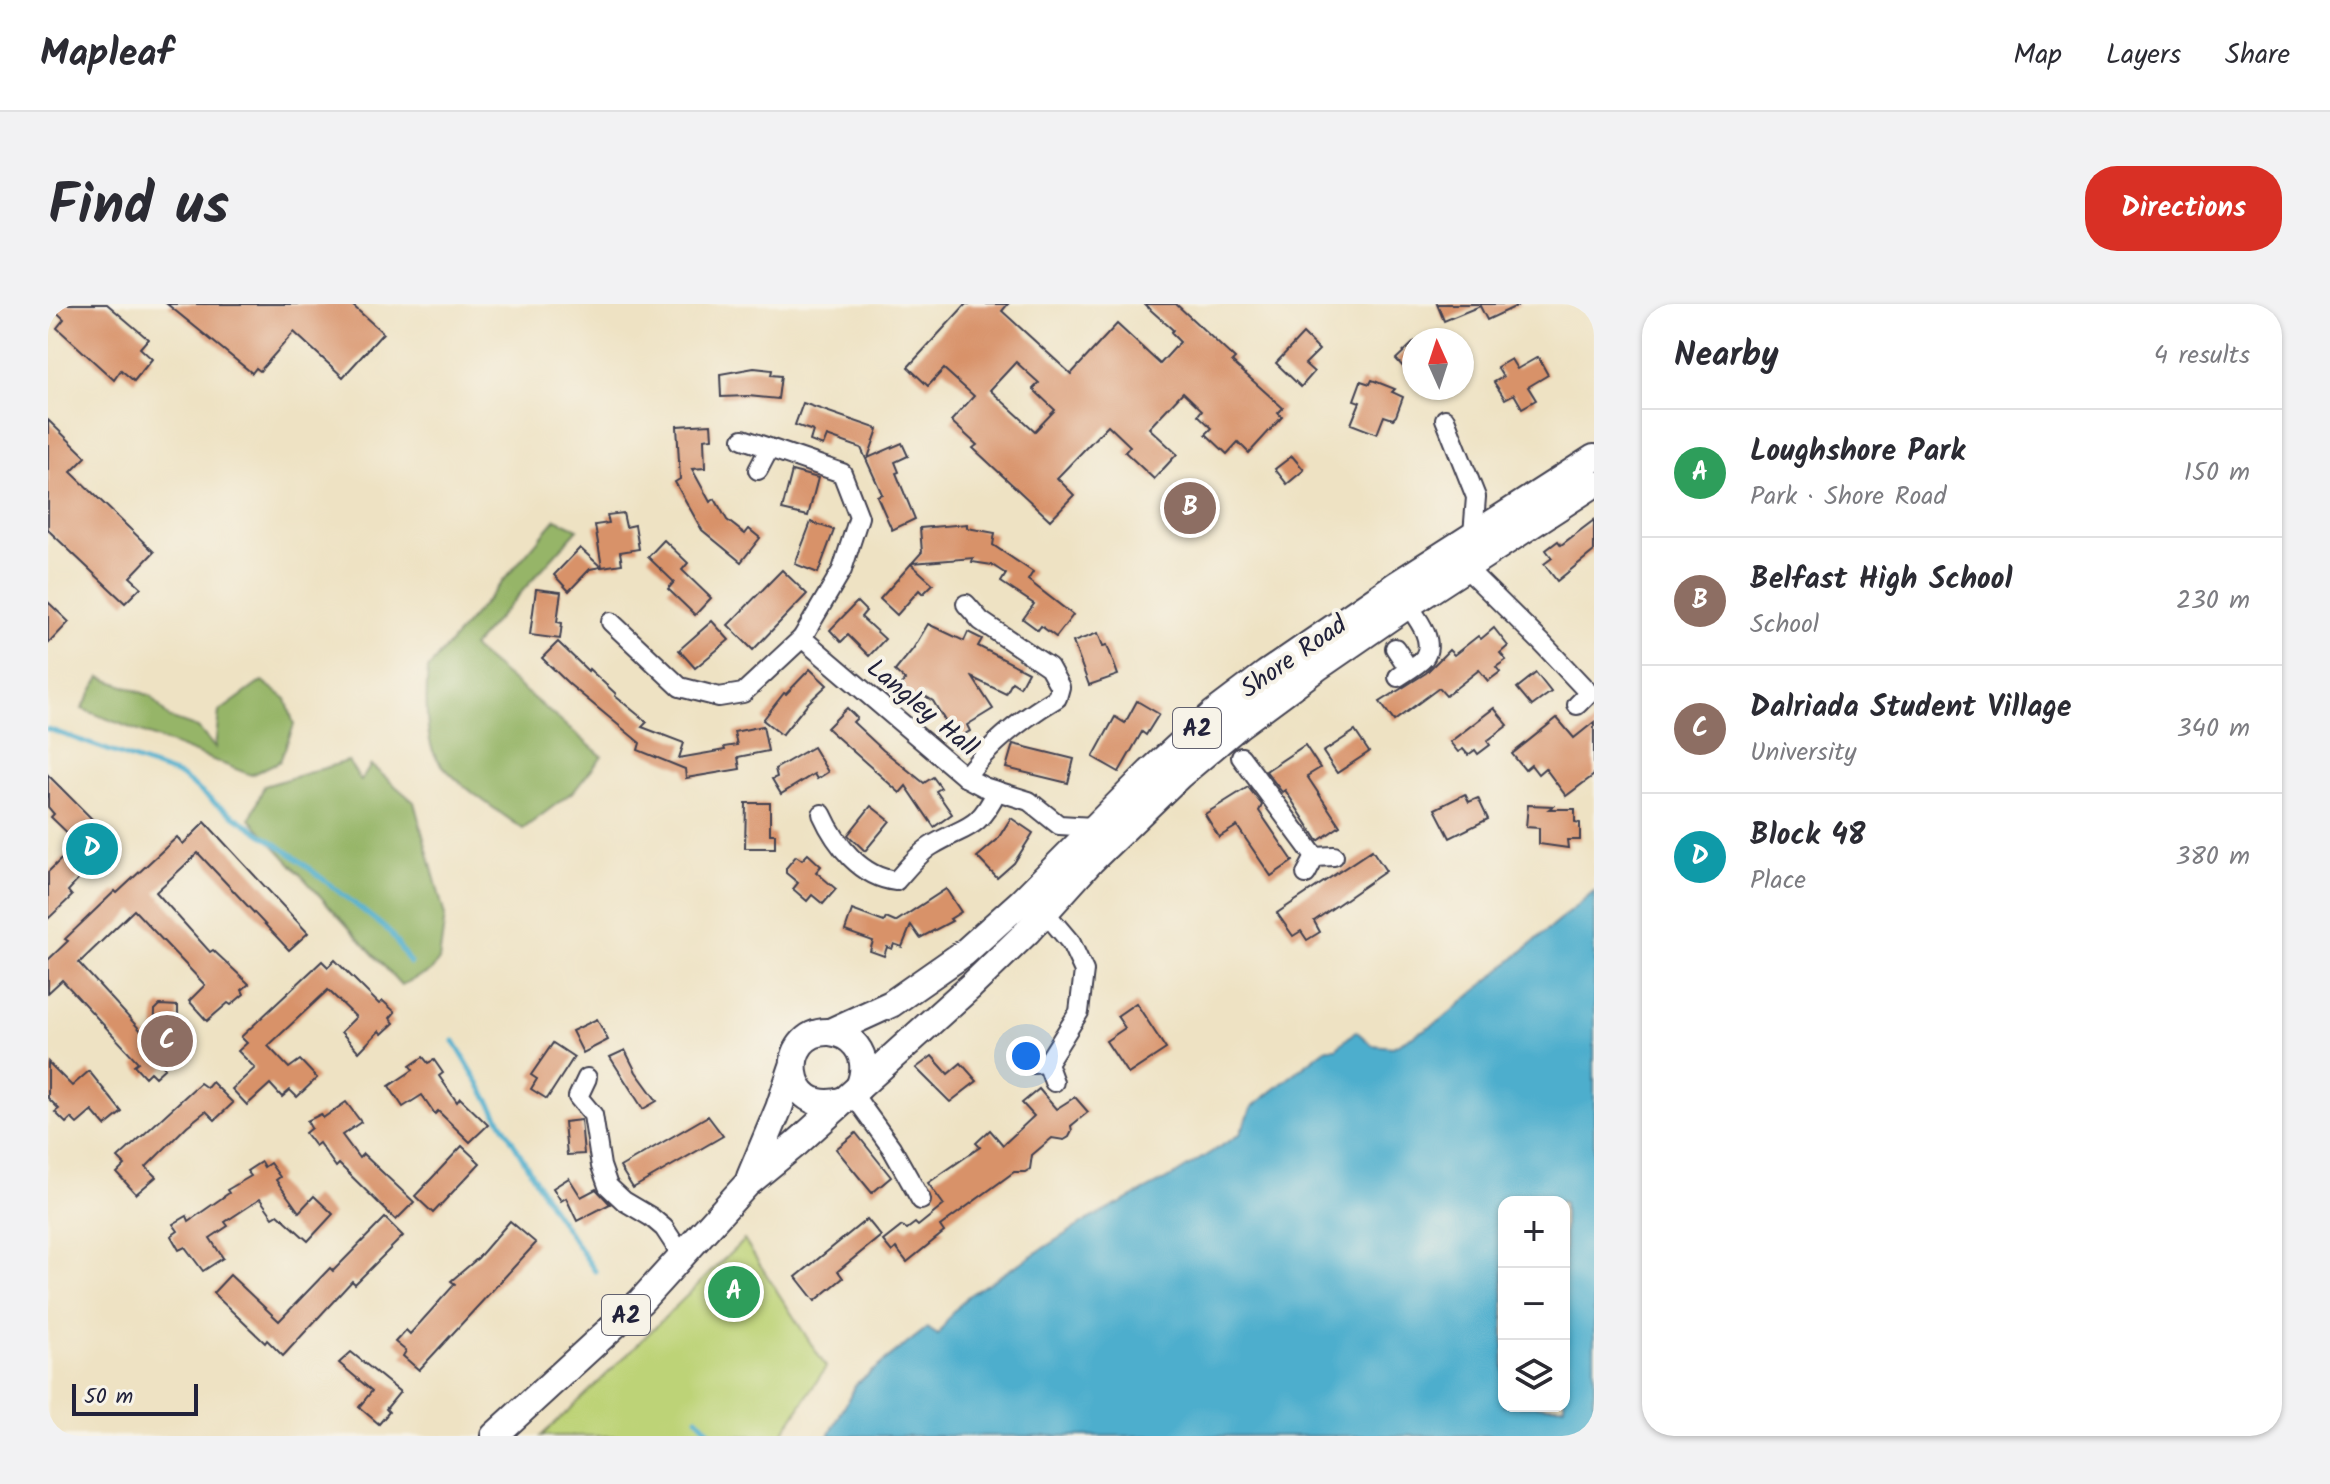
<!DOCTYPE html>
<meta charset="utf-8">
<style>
:root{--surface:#fff;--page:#f2f2f3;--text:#2b2b33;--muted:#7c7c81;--line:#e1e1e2;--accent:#d93025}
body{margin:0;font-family:Kalam,sans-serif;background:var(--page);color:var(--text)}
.controls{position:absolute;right:24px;bottom:24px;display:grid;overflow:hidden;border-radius:16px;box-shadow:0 2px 6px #0004}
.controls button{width:72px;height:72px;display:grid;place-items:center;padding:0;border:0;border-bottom:2px solid var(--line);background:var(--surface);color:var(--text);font:40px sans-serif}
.compass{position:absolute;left:1354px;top:24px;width:72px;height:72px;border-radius:50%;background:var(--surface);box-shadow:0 2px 6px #0004;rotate:357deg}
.scale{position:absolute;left:24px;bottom:20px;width:126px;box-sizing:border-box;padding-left:8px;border:4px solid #22223b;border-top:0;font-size:22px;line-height:28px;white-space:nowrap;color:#22223b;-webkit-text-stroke:6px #f7f3e8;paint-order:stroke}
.you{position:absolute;left:978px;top:752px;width:28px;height:28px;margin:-20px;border:6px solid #fff;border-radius:50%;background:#1a73e8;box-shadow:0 0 0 12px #1a73e833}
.badge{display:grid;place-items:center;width:52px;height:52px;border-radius:50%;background:var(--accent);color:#fff;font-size:26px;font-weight:700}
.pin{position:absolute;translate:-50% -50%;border:4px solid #fff;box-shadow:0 2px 8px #0006}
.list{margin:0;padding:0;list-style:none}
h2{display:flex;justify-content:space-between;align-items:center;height:104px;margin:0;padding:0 32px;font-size:34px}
h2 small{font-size:26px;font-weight:400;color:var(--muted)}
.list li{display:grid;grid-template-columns:52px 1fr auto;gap:24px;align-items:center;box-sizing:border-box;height:128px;padding:0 32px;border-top:2px solid var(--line)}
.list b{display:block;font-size:30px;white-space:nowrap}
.list p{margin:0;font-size:26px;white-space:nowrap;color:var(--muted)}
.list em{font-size:26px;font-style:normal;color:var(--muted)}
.icon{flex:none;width:44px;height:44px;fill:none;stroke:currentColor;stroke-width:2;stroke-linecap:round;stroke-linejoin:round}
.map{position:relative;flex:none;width:1546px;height:1132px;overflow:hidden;border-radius:32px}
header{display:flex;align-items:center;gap:48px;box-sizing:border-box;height:112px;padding:0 40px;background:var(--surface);border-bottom:2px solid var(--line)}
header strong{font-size:38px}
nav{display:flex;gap:44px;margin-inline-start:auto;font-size:28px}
.intro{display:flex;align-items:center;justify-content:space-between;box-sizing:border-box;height:192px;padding:0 48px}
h1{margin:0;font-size:56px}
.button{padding:20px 36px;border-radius:32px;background:var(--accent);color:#fff;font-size:28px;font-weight:700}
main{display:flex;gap:48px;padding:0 48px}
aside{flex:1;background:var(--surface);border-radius:32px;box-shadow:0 2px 6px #0004}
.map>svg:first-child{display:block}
</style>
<header>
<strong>Mapleaf</strong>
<nav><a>Map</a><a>Layers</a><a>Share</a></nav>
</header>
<div class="intro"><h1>Find us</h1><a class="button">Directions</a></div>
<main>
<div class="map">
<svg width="1546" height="1132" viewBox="0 0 1546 1132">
<rect width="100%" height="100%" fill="#f7f3e8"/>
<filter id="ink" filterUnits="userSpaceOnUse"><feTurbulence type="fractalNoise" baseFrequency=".0125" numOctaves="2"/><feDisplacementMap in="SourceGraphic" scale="16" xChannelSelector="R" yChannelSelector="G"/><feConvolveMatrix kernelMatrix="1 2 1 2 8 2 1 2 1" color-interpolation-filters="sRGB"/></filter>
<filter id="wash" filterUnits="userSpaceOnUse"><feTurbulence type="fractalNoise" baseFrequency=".006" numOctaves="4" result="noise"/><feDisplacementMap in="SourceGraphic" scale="32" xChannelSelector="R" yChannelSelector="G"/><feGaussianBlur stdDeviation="1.8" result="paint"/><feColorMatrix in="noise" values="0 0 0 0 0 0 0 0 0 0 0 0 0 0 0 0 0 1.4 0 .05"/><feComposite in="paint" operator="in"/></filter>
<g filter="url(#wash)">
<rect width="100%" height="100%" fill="#eee2c3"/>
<path fill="#bdd377" stroke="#707a59" stroke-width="2" d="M696,936l82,127 -45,69h-240c70,-63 135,-131 203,-196z"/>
<g fill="#96b568" stroke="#5c6c52" stroke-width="2">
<path d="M508,215l22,10 -106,118 130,109 -27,34 -52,39c-24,-18 -79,-52 -90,-78 -8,-20 -7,-61 -5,-82z"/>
<path d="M52,373l51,19 18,22 29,10 17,20 4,-36 43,-31 24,18 8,26 -14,36 -29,14 -169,-66z"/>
<path d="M300,457l13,20 10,-16 43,37 31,114 -6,44 -9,12 -29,13 -151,-166 14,-33z"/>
</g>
<path fill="#4eaecd" stroke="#386884" stroke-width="2" fill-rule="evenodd" d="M1546,587v545h-765l27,-52 71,-56 11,7 14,-22 16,-17 118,-75 89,-46 65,-41 12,-27 75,-59h9l20,-17 16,14 21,2 47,-26zM1456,898h60v204h-60z"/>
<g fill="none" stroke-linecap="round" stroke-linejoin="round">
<g stroke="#4eaecd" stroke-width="5">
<path d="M0,425l133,47 35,28 75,50 98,77 21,32"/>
<path d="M406,737l99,169 42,61"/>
<path d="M649,1114l17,18"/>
</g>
</g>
<g id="blocks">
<g fill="#d89269" fill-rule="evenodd">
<path d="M0,0h59l41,35 -8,9 12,11 -18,22 -13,-11 -7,10 -57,-52 7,-9z"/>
<path d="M119,0h184l32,29 -40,44 -49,-45 -34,39 -4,-3 -4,5z"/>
<path d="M918,0h42l-6,7 69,63 46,-50 43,40 20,-22 -9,-9 2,-3 -29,-26h32l59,55 -3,3 51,46 -5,5 4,4 -33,36 -11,-11 -11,12 -21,-20 6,-6 -14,-13 4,-5 -19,-18 -34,36 28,26 -23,25 -29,-27 5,-6 -22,-21 -51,53 17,17 -24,25 -77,-72 4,-3 -26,-24 23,-25 -30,-27 -16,17 -20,-19zM968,58l23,21 -6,6 22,21 -20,21 -45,-41z"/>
<path d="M1389,0h84l-34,16 -7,-14 -36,15z"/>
<path d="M1255,30l16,16 -14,14 9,8 -13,15 -25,-24z"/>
<path d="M1366,38v37l-18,-20z"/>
<path d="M1490,53l10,18 -20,12 8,13 -14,8 -8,-14 -9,5 -11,-17 9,-5 -6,-10 14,-8 6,10z"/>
<path d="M706,64l18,2 -1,5 10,1 -3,23 -30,-3 -27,1 -1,-23z"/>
<path d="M1324,76l23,9 -3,3 11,5 -7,19 -3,3 -9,-3 -7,18 -26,-10 9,-22 -6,-2 7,-19 9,3z"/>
<path d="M755,99l75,26 -10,29 34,-15 6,13 -13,6 4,10 -3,1 19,46 -23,11 -15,-34 5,-2 -21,-46 -34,-12 -4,10 -13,-5 3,-10 -18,-6z"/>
<path d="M0,116l38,37 -15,15 83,80 -24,25 11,10 -16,16 -77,-73z"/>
<path d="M663,120l1,14 -8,1 1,29 -13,1 18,33 5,-3 12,21 18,14 4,-5 11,9 -19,24 -39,-32 -27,-48 5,-3 -3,-53z"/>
<path d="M1244,152l12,14 -17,14 -12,-15z"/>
<path d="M744,167l26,7 -10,38 -26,-6z"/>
<path d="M575,209l3,14 9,-2 4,24 -19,3 2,12 -20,3 -7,-42 14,-2 -2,-8z"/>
<path d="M1546,216v31l-37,30 -13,-17 8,-6 -6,-8 12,-9 3,4z"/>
<path d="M763,218l23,8 -16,43 -23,-9z"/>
<path d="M919,220v4l28,5 -2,12 40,27 -5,8 45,35 -17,22 -15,-11 -3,4 -15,-11 11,-15 -33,-22 5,-8 -14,-9 -20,-3 1,-4 -61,5 10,-11 -2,-24z"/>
<path d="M616,236l24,23 -6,7 29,28 -16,17 -27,-26 6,-7 -26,-25z"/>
<path d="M532,244l21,19 -11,2 -21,22 -15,-16z"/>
<path d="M863,260l22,20 -10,10 -4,-4 -22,25 -17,-16z"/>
<path d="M734,266l25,24 -54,56 -25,-25z"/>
<path d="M488,285l25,3 -4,30 5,1 -2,16 -30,-4z"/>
<path d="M0,298l21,20 -21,22z"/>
<path d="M809,298l9,9 -5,6 24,22 -16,17 -21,-21 -7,7 -11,-12z"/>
<path d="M664,317l17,19 -34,28 -16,-18z"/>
<path d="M880,320l36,17 4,-9 14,7 -4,7 50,26 -8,15 -8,-5 -6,12 -33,-16 20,31 -26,16 3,6 -14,8 -23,-38 -13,-8 -6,8 -16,-13 7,-8 -10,-9 18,-22z"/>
<path d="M1446,324l14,18 -8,7 6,7 -10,7 4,5 -12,9 -9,-11 -33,26 -7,-8 -45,33 -14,-19 46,-29 23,-23 5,5 24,-19 3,3z"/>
<path d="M1050,329l5,13 4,-1 11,30 -29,10 -16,-43z"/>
<path d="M510,338l30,29 1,-2 27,25 -1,2 32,26 -5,5 42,16 -5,15 46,-8 -1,-3 13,-2 -3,-13 29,-6 5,25 -30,6 2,12 -54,9 -1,-9 -47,-19 2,-7 -71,-59 -27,-26z"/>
<path d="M762,365l17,16 -20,19 -25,31 -19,-15 21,-27 2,1z"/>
<path d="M1488,369l15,19 -19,14 -15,-18z"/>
<path d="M1089,397l22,13 -13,21 -4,-3 -23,40 -26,-15 22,-40 10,6z"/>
<path d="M799,404l10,10 -4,4 30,28 41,33 9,-6 8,11 -5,3 16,23 -18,13 -28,-41 -6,7 -71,-63 -2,-2z"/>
<path d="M1446,404l14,17 -21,16 3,4 -12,9 -3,-4 -7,5 -5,-6 -5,3 -8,-10z"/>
<path d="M1509,414l17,20 20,-16v53l-28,21 -21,-28 -7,6 -7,-9 -6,5 -13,-16z"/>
<path d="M1307,427l14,21 -32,21 -14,-21z"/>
<path d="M965,440l61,15 -6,24 -62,-15z"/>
<path d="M1257,441l15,23 -13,8 33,50 -22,15 -33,-51 -3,2 -16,-21z"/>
<path d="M765,443l15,25 -11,7 -3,-5 -33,20 -9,-15 5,-2 -2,-8z"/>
<path d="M0,471l49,49 -2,2 17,17 -44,48 4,5 -24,23v-47l30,-29 -27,-26 3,-3 -6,-7z"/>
<path d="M1200,483l14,18 -3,6 34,50 -22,15 -34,-50 -18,11 -14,-23z"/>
<path d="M1417,490l4,8 9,-4 10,21 -38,19 -15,-29z"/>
<path d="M698,499h24v31h5v14h-30z"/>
<path d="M1480,501l25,1 -4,3h26v13l5,1v17h-13l1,8 -29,-4v-16l-13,-1z"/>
<path d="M823,502l19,15 -25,30 -17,-16z"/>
<path d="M963,514l22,15 -19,30 -17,15 -20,-21 20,-17z"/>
<path d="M157,518l103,111 -19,17 -91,-97 -42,39 54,60 3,-2 36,34 -7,6 2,4 -13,11 -3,-2 -21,18 -18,-20 16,-16 -71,-75 -55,53 75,82 1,-35 5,-5 18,1v23l8,12 -25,23 4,4 -10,9 -5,-5 -5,5 -11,-12 4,-3 -76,-82 -14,13v-33l20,-19 -3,-2 50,-48 2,2 60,-56 6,7z"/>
<path d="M1324,546l14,21 -72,50 6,11 -13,8 -6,-9 -8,5 -16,-23z"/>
<path d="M760,550l13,12 -5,6 20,17 -13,15 -11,-9 -5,6 -14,-12 5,-6 -12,-10v-5l10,-12 6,4z"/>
<path d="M898,585l15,23 -11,7 2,2 -32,17 -9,-13 -9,22 -8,-3 -2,5 -5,-2 -3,9 -14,-5 3,-10 -28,-10 7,-21 32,12 2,-4 9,4z"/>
<path d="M287,656l44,44 4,-3 12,11 -5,6 4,5 -12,11 -3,-3 -20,21 -18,-20 15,-15 -28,-27 -60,56 21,22 11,-8 17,18 -20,19 -7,-7 -8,7 -12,-13 -23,21 -15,-16 23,-21 -17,-17 9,-8 -6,-6 81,-76 6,6z"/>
<path d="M1088,699l30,46 -38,25 -22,-33 19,-13 -8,-12z"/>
<path d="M549,715l11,21 -25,13 -11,-22z"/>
<path d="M505,739l21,14 -27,42 -16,-10 6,-10 -6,-4z"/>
<path d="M577,746l11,22 21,29 -14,8 -33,-52z"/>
<path d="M884,752l16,18 13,-11 16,18 -27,21 -34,-34z"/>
<path d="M375,753l5,6 6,-3 9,13 -4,3 18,26 3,-4 28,27 -18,17 -32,-31 -3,3 -13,-19 -19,12 -14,-21 24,-16 -3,-4z"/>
<path d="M0,758l24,24 17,-15 33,41 -17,14 -13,-15 -15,13 -6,-6 -5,5 -11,-11 4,-3 -11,-11z"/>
<path d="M164,778l21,21 -18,17 -9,-9 -19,15 -41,41 10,10 -20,17 -19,-21 8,-8 -7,-7 82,-75 7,5z"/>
<path d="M991,785l17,20 19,-12 13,15 -17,14 1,5 -3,6 -5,3 -12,-2 -20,17 -2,14 -5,3h-11l-74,54 4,6 -37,30 -11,-14 -4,4 -9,-11 19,-15 5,3 8,-6 3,3 26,-21 -16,-22 52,-36 -4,-4 14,-13 13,15 31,-29 -12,-13z"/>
<path d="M298,798l15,20 -19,13 17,23 4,-4 51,48 -18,18 -57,-56 -3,3 -17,-24 -4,3 -10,-13 6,-5 -4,-7 14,-7 2,4z"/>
<path d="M660,812l15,20 -90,52 -13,-21z"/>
<path d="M533,816l3,34 -17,1 -3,-33z"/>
<path d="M808,829l35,44 -19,16 -36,-44z"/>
<path d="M414,842l18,17 -47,50 -18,-17z"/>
<path d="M213,858l3,5 6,-4 10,14 -4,3 23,32 15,-16 19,18 -25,27 -30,-27 -5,3 -13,-18 -35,23 3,4 -18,12 13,20 -20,13 -18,-24 -6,3 -8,-14 7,-5 -5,-7 14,-8 2,5 40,-28 -2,-3 24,-14 -4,-5z"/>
<path d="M521,874l12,19 15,-8 14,15 -33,17 -11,-23 -5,3 -8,-13z"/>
<path d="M337,914l18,18 -48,48 -3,-3 -69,75 -16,-16 -2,3 -52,-50 17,-18 49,46 51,-53 3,3z"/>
<path d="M819,915l14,17 -43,35 5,7 -28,23 -19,-24z"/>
<path d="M462,917l26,22 -117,127 -16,-14 3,-5 -11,-9 11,-12 4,4 45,-50 -4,-3 27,-23z"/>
<path d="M303,1048l49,40 -14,17 3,3 -10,12 -20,-17 13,-16 -33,-28z"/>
</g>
</g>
</g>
<g filter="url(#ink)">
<use href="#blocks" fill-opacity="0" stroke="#413f4f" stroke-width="2"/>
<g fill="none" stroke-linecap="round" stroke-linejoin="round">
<defs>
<g id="minor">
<path d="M1397,115l31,78 -3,38"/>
<path d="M710,166l11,-21"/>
<path d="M1418,264l75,74 48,51 -12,12"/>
<path d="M563,318l69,65 39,10 24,-4 59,-55 40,-68 17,-53 -17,-44 -99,-34"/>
<path d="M754,334l163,139 19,10 45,14 30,24 34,2"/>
<path d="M1347,344l14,21"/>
<path d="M1350,373c7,-5 20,-12 26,-19 12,-17 -7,-40 -16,-53"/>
<path d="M1193,453l74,100"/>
<path d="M917,473c25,-33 56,-58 92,-79l3,-11 -11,-20 -68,-46 -15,-17"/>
<path d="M774,510c14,31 39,63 74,67 10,-11 22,-27 35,-35 36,-22 45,-13 66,-55"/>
<path d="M1258,570l9,-17 19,-1"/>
<path d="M999,759l7,19"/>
<path d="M985,760l14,-1 32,-51 5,-41 -13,-28 -27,-32"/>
<path d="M539,774l-9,19 15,18 8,51 7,20 16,15 27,16 13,11 19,29"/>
<path d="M804,789l39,54 30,53"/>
</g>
<g id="highway">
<path d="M782,728l61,-28 73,-51 57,-51 129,-130 63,-58 53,-40 130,-89 198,-127"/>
<path d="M796,796c-62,20 -67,-71 -14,-68 10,1 20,6 26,14 10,13 9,27 3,41"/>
<path d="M702,873l29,-69 13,-39"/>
<path d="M446,1132l147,-135 106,-117 49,-40 175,-158 56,-54 64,-71 89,-86 58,-49 80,-59 90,-62 186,-121"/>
</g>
</defs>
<use href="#minor" stroke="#413f4f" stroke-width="22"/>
<use href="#highway" stroke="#413f4f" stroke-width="30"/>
<use href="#minor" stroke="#fff" stroke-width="18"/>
<use href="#highway" stroke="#fff" stroke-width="26"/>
</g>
</g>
<g text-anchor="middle" stroke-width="8" stroke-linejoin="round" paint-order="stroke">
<g fill="#f7f3e8" stroke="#62616f" stroke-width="2">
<rect x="1125" y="404" width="48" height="40" rx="6"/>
<rect x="554" y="991" width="48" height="40" rx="6"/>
</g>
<g font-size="24" font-weight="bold" fill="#22223b">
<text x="1149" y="432">A2</text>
<text x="578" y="1019">A2</text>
</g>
<g font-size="26" fill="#22223b" stroke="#f7f3e8">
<text transform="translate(1245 352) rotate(-35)" y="9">Shore Road</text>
<text transform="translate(875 403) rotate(40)" y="9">Langley Hall</text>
</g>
</g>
</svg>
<div class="controls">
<button>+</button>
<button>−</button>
<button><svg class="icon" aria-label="layers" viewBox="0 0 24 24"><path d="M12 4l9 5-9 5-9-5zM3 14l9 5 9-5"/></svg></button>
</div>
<svg class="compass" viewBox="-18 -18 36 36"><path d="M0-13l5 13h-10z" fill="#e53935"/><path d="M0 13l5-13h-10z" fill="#7c7c81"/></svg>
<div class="scale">50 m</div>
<div class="you"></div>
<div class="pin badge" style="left:686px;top:988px;background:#2e9e5b">A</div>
<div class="pin badge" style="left:1142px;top:204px;background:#8d6e63">B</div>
<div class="pin badge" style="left:119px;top:737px;background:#8d6e63">C</div>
<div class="pin badge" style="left:44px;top:545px;background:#0f9aa8">D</div>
</div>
<aside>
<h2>Nearby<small>4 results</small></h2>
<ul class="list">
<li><span class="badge" style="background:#2e9e5b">A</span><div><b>Loughshore Park</b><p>Park · Shore Road</p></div><em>150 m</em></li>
<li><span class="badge" style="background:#8d6e63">B</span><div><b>Belfast High School</b><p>School</p></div><em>230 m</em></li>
<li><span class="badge" style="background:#8d6e63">C</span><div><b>Dalriada Student Village</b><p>University</p></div><em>340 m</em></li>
<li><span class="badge" style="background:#0f9aa8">D</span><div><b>Block 48</b><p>Place</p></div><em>380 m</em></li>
</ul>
</aside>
</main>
